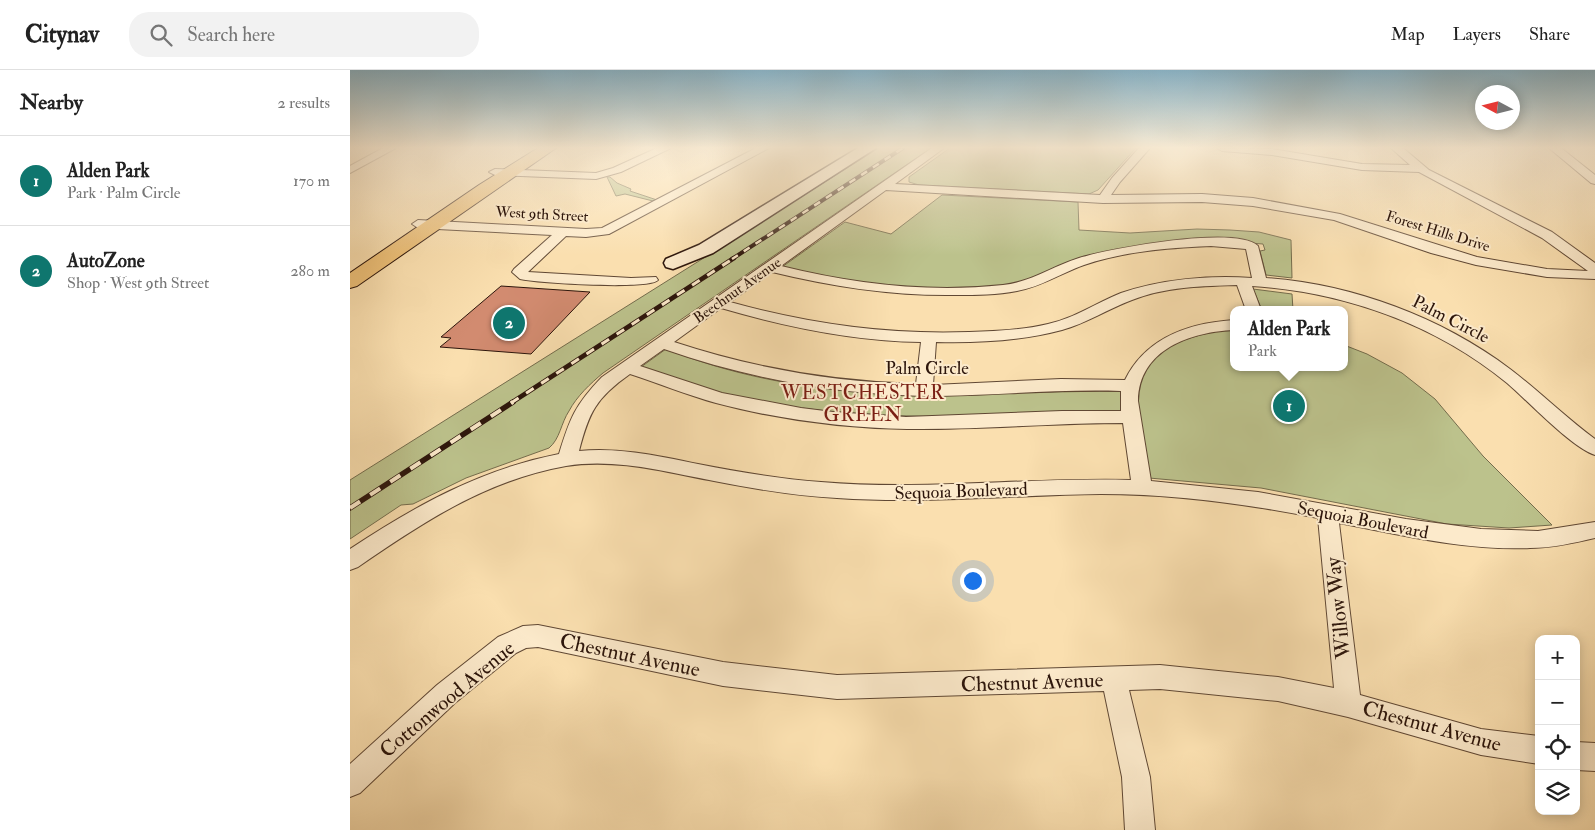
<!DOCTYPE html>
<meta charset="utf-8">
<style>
:root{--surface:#fff;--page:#f2f2f2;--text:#222;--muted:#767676;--line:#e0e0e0;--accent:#0f766e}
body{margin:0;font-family:"IM FELL Double Pica",serif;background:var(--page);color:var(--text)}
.controls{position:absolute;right:15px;bottom:15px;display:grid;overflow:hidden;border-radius:10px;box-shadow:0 2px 12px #0003}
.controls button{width:45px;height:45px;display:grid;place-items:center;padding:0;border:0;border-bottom:1px solid var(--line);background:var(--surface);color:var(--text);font:25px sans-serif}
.compass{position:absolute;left:1125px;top:15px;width:45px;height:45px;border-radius:50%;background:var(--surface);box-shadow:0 2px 12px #0003;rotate:277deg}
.you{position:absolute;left:622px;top:510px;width:18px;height:18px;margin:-12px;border:4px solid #fff;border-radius:50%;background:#1a73e8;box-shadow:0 0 0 8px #1a73e833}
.badge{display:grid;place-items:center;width:32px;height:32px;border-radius:50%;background:var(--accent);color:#fff;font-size:16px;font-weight:700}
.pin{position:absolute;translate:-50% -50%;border:2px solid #fff;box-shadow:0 1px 5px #0006}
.popup{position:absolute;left:880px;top:236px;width:118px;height:65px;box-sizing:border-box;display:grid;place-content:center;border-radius:10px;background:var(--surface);filter:drop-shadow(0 1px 4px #0005);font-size:16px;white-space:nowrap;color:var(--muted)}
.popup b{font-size:19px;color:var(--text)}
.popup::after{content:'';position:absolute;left:50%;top:100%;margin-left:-10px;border:10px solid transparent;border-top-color:var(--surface)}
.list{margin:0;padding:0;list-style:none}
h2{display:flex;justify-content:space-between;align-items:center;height:65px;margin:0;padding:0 20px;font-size:21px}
h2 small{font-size:16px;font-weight:400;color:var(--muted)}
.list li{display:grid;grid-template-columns:32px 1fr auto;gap:15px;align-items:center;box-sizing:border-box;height:90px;padding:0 20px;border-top:1px solid var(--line)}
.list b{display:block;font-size:19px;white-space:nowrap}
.list p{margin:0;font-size:16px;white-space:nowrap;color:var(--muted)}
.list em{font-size:16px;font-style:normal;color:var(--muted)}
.icon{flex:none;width:28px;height:28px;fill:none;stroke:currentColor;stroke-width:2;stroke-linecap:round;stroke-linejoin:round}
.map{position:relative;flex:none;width:1245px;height:760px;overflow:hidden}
header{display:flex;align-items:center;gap:30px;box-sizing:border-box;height:70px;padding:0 25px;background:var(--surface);border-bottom:1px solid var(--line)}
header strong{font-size:24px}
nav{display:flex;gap:28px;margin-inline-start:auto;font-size:18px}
.search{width:350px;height:45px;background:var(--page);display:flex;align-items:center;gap:12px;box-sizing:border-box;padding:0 18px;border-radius:20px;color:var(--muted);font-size:19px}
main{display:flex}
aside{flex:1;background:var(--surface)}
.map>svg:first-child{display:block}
</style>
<header>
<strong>Citynav</strong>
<div class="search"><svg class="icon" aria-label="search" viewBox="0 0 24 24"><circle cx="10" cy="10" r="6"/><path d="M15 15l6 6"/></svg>Search here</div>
<nav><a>Map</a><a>Layers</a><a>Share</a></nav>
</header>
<main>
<aside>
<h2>Nearby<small>2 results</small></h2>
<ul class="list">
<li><span class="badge">1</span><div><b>Alden Park</b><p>Park · Palm Circle</p></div><em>170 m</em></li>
<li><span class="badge">2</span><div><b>AutoZone</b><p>Shop · West 9th Street</p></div><em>280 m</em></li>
</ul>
</aside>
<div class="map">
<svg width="1245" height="760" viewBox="0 0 1245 760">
<rect width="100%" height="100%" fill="#fadfaf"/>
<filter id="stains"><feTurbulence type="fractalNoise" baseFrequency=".004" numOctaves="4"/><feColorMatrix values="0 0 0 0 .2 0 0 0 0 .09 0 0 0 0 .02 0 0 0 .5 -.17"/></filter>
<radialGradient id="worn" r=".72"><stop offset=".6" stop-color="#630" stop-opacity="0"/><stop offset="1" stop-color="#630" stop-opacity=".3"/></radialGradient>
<g fill="#bcc28c" stroke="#746c4c">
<path d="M529,78h52l-328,225c-13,11 -26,23 -34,38 -8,12 -9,28 -20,37l-83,30 -53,26 -12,1 -51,34v-59z"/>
<path d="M600,78h186l-38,42 -9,4 -170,-9 -10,-3v-5z"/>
<path d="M257,107h3l7,6 14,6 -1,2 27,9 -4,1 -28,-7 -9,2z"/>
<path d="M592,125l136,7 1,28 51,3 67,-4 33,1 29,2 32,8 1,38 -26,-3 -6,-24 5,-1 -2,-6 -28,-2 -80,2 -144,41 -55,4 -45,-1 -79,-9 -50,-12 63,-45 46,12z"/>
<path d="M903,219l39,5 1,16h-31z"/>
<path d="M884,258v39h110v-22l23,9 35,19 33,26 48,57 69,69 -43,3 -62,-4 -186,-36 -112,-10 -12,-78c3,-55 53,-64 97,-72z"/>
<path d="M316,279c63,25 129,38 197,43l257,-1 3,1 -2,20c-134,4 -261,13 -394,-17 -29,-7 -58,-19 -86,-28z"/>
</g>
<path fill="#d28b70" stroke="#2c150b" d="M151,216l89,6 -59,62 -91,-7 11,-9 -10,-1z"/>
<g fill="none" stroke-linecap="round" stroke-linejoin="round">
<defs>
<g id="street">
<path d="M33,78h13l-46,25v-7z"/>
<path d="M307,78h14l-50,24 -25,7 -101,-4 -6,-3 6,-3 101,4 17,-5z"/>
<path d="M406,78h13l-160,86 -23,3 -20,-1 -38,36 103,6 25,-1 2,3c-8,10 -121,3 -138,-1l-8,-7 2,-3 38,-34 -134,-7 -6,-4 6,-4 168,9 16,-1z"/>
<path d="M582,78h12l-49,36 205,11 12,-17 27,-30h11l-30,34 -9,13 91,-1 51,4 87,16 137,43 70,12 41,2 -46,-33 -123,-66 -57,-2 -90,-15 -50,-4 -5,-3 55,1 90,15 48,1 -19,-17h12l26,22 123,62 43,31v16l-48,-2 -71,-12 -45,-12 -97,-33 -81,-14 -51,-4 -99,1 -217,-13 -105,76c72,18 148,27 222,19 28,-3 50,-19 76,-27 29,-9 157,-33 179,-12l8,32c86,6 175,39 244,91 29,22 55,48 85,70v16c-23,-7 -67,-54 -88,-72 -72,-59 -163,-91 -255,-97l9,24h-15l-9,-25c-35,1 -72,2 -105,15 -24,9 -45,23 -70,30 -41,11 -84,13 -126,12l-3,43 128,-6 64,1c21,-43 64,-57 109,-60v10c-43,2 -95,19 -96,71l13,80 107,11 148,27 75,10 57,2 57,-9v16c-21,5 -43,10 -65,10 -63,3 -129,-13 -191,-25l21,172 121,34 58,7v28l-58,-9 -133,-38 -70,-16 -118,-12 -31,1 21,87 5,53h-30l-3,-53 -18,-86 -267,8 -114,-13 -185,-39 -12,1 -10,5 -61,50 -95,90 -10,4v-33l87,-79 61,-48 25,-11 15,-1 185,37 114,13 323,-10 118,12 56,11 -16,-170c-71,-14 -144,-24 -217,-24 -88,1 -176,10 -264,4 -41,-2 -82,-9 -123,-17 -49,-9 -98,-23 -148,-15 -79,14 -143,56 -208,101l-8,3v-21c65,-43 131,-80 209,-95 11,-36 16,-49 43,-77zM861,176l35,3 6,29c-42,-3 -90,1 -131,15 -25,10 -46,25 -73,31 -25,6 -52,7 -79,8 -81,3 -160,-8 -239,-30l42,-30c61,15 122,24 184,23 21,0 41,0 61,-4 24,-4 44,-18 67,-26 41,-14 85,-17 127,-19zM371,238c65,19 132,33 200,34l-5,42c-83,-2 -163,-16 -242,-42zM314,279c89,31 181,47 275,47 61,-1 121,-7 182,-5v20h-59l-156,6 -73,-5 -32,-4 -79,-15 -82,-27zM280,304c28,9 57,21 86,29 60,16 129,25 191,26 72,1 144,-6 216,-6l8,57c-103,-3 -206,11 -310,2 -41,-3 -82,-10 -123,-18 -39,-8 -79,-17 -119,-13 10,-39 17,-53 51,-77z"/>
<path d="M1199,78h12l34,27v9l-4,-1z"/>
<path d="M1226,672l19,1v28l-19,-1z"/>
</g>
<path id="secondary" d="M508,78h18l-163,105 -40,16 -7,-2 -2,-4 2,-4 33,-14z"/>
<path id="primary" d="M188,78h18l-199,138 -7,2v-15l129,-88z"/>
</defs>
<use href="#street" stroke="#604834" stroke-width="2"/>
<use href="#secondary" stroke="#2c150b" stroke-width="3"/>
<use href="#primary" stroke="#2c150b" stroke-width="2"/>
<use href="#street" fill="#fceacb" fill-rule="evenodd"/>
<use href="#secondary" fill="#fceacb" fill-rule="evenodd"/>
<use href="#primary" fill="#edc078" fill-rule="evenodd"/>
<defs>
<path id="rail-far2" d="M382,189l171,-111"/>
<path id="rail-far1" d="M161,333l223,-145"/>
<path id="rail" d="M0,438l163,-106"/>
</defs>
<use href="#rail-far2" stroke="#2c150b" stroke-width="4"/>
<use href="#rail-far1" stroke="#2c150b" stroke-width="4.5"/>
<use href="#rail" stroke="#2c150b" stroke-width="5.5"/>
<use href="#rail-far2" stroke="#fceacb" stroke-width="2.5" stroke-dasharray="7" stroke-linecap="butt"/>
<use href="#rail-far1" stroke="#fceacb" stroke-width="3" stroke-dasharray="9" stroke-linecap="butt"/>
<use href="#rail" stroke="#fceacb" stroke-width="4" stroke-dasharray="12" stroke-linecap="butt"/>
</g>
<linearGradient id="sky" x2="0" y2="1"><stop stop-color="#8bb8ce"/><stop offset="0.42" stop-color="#fdf1db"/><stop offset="1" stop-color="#fdf1db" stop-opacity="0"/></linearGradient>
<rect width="1245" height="185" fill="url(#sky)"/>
<g text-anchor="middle" stroke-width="4" stroke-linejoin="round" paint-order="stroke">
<g font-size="15" fill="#2c150b" stroke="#fceacb">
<text transform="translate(192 144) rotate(3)" y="5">West 9th Street</text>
<text transform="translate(1088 161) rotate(17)" y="5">Forest Hills Drive</text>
<text transform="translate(387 220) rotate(-35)" y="5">Beechnut Avenue</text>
</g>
<g font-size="18" fill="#2c150b" stroke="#fceacb">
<text transform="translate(1101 249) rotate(27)" y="6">Palm Circle</text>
<text x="577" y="304">Palm Circle</text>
<text transform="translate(611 421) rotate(-2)" y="6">Sequoia Boulevard</text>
<text transform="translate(1013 450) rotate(11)" y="6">Sequoia Boulevard</text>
</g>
<g font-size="19" letter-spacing="1" fill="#7a1f14" stroke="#fceacb">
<text x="513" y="329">WESTCHESTER<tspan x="513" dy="22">GREEN</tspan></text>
</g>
<g font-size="21" fill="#2c150b" stroke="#fceacb">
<text transform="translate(988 538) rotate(-96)" y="7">Willow Way</text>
<text transform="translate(280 585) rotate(12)" y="7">Chestnut Avenue</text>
<text transform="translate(682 612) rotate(-2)" y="7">Chestnut Avenue</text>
<text transform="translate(97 629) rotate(-40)" y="7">Cottonwood Avenue</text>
<text transform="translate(1082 656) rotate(15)" y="7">Chestnut Avenue</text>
</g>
</g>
<rect width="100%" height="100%" filter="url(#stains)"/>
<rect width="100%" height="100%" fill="url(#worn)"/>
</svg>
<div class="controls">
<button>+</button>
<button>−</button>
<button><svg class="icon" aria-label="locate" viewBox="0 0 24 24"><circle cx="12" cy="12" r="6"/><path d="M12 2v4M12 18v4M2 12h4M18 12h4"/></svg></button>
<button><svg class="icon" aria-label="layers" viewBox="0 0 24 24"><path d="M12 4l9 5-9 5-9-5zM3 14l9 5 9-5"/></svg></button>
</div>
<svg class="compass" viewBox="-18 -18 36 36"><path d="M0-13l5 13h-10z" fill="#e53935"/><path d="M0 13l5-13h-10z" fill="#767676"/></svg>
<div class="you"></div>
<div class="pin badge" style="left:939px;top:336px">1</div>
<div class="popup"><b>Alden Park</b>Park</div>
<div class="pin badge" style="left:159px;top:253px">2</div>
</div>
</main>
